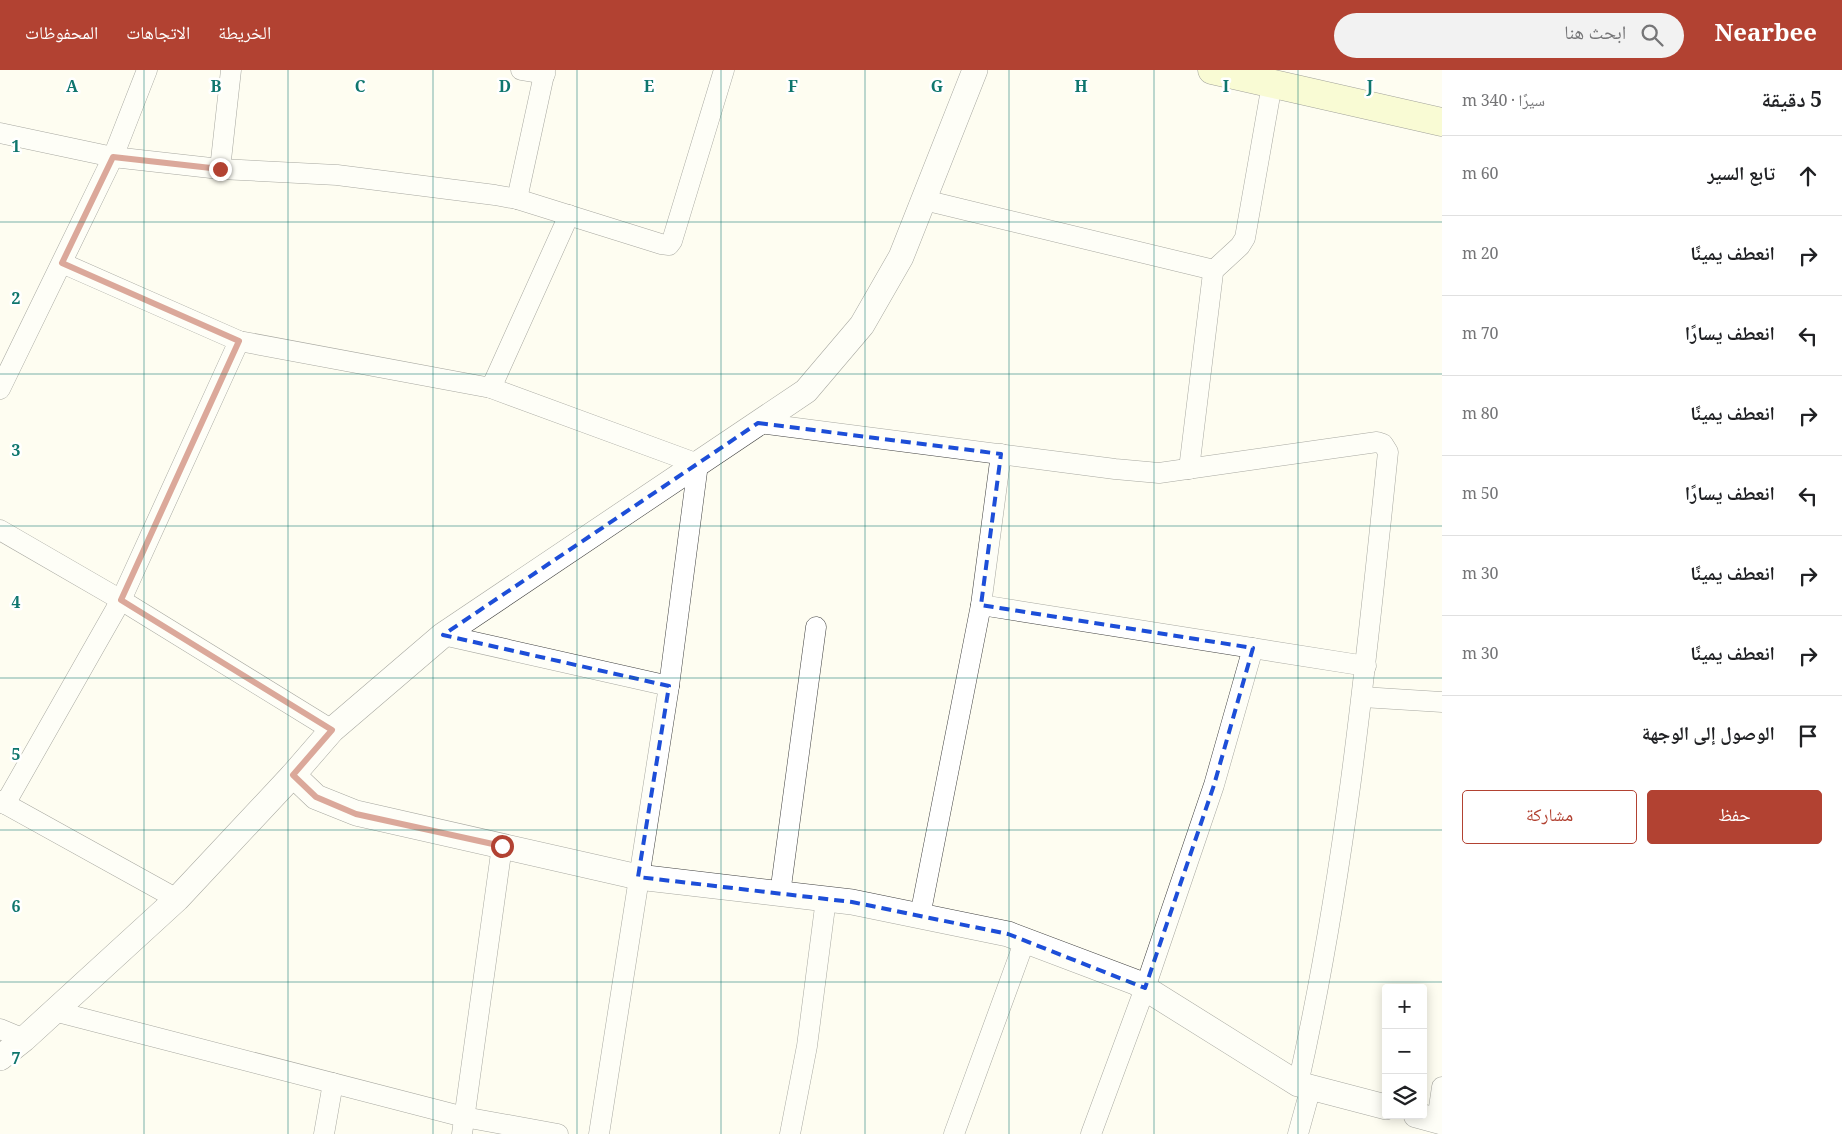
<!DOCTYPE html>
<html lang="ar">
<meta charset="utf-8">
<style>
:root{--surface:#fff;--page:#f2f2f2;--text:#202124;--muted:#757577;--line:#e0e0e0;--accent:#b24232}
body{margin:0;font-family:Georgia,"Noto Naskh Arabic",serif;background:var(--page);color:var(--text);direction:rtl}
.controls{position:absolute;right:15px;bottom:15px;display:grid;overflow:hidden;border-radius:5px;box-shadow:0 2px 12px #0003}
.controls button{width:45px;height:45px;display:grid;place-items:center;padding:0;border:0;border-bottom:1px solid var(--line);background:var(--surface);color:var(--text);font:25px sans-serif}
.stop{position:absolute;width:15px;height:15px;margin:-11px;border:4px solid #b24232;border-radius:50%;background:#fff}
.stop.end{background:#b24232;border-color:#fff;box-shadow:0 1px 5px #0008}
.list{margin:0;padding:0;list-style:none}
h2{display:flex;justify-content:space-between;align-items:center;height:65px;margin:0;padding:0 20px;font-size:21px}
h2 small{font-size:16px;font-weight:400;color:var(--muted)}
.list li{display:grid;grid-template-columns:32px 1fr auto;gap:15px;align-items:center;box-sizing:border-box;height:80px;padding:0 20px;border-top:1px solid var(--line)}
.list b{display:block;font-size:19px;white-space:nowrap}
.list em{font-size:16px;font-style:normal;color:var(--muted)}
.actions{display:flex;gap:10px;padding:15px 20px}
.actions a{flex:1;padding:11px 0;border:1px solid var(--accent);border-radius:5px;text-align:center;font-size:18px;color:var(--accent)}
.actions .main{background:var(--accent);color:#fff}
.icon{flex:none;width:28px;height:28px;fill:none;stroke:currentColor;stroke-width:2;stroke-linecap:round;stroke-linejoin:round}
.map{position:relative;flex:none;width:1442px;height:1064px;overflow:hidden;direction:ltr}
header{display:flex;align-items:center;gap:30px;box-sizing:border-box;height:70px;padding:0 25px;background:var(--accent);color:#fff}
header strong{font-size:24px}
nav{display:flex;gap:28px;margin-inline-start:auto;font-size:18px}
.search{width:350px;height:45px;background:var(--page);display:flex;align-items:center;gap:12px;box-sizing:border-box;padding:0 18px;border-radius:28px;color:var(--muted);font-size:19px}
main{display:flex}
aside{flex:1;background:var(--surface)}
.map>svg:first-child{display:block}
</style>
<header>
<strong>Nearbee</strong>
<div class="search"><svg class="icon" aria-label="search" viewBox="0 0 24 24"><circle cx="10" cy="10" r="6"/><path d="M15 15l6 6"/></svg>ابحث هنا</div>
<nav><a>الخريطة</a><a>الاتجاهات</a><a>المحفوظات</a></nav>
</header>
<main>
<aside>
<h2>5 دقيقة<small>سيرًا · 340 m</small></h2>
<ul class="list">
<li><svg class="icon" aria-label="ahead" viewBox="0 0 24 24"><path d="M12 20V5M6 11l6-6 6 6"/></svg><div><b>تابع السير</b></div><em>60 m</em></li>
<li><svg class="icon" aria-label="right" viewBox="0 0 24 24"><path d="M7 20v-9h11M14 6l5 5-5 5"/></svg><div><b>انعطف يمينًا</b></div><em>20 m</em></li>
<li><svg class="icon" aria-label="left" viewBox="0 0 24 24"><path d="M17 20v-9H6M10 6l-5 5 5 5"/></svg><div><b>انعطف يسارًا</b></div><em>70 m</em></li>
<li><svg class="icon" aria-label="right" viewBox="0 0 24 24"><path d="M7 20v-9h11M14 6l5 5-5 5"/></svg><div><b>انعطف يمينًا</b></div><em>80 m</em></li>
<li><svg class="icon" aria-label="left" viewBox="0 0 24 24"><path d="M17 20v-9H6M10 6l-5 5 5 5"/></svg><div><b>انعطف يسارًا</b></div><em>50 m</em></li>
<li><svg class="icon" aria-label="right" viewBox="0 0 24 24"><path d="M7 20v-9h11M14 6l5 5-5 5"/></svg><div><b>انعطف يمينًا</b></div><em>30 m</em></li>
<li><svg class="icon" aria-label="right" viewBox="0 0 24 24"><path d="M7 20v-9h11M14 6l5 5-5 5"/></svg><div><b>انعطف يمينًا</b></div><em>30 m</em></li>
<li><svg class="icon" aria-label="arrive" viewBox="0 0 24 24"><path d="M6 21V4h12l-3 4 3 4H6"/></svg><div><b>الوصول إلى الوجهة</b></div></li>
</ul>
<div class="actions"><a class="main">حفظ</a><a>مشاركة</a></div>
</aside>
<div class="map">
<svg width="1442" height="1064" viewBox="0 0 1442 1064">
<rect width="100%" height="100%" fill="#fefdf1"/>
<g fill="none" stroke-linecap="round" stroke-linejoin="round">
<defs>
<g id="minor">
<path d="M521,0l24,4"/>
<path d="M0,63l113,24 107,12 117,6 158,20 22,4 144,45 8,1 3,-4 52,-171"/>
<path d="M220,99l11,-99"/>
<path d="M517,129l28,-129"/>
<path d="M924,130l290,70"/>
<path d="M62,193l177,78 252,47 78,-173"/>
<path d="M491,318l207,76 -29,222 -70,448"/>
<path d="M0,319l113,-232 34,-87"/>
<path d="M758,353l357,46 44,4 218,-31 6,2 5,8c-22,212 -43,424 -90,632"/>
<path d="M1189,399l24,-196 1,-3 26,-24 5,-8 27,-154"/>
<path d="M0,460l121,70 211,130"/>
<path d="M981,535l385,61"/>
<path d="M443,565l226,51"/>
<path d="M1362,627l80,5"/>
<path d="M0,731l177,98"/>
<path d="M5,734l116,-204 118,-259"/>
<path d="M780,824l36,-267"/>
<path d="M920,846l61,-311 20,-151"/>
<path d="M54,941l410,106 94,17"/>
<path d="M0,959l24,10"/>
<path d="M1437,1051l5,-34"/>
<path d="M324,1064l9,-51"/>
<path d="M462,1064l40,-288"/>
<path d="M790,1064l17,-88 19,-147"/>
<path d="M954,1064l71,-194"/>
<path d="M1091,1064l54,-146 69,-203 39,-137"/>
<path d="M1298,1064l13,-47"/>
</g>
<g id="tertiary">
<path d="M293,705l23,22 40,16 282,64 214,25 156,32 127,48 163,102 88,23"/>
<path d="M0,988l24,-19 153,-140 116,-124 39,-45 111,-95 363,-244 56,-66 39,-68 74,-187"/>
<path d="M1416,1045l26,7"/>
</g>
<path id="secondary" d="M1212,0l230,52"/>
</defs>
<use href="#minor" stroke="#414141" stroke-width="21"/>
<use href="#tertiary" stroke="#414141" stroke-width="26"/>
<use href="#secondary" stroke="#303030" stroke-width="29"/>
<use href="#minor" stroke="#fff" stroke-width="20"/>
<use href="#tertiary" stroke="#fff" stroke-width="25"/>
<use href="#secondary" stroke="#f3f8b1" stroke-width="28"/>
</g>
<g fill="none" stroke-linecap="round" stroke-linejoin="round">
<path stroke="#b24232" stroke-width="6" d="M220,99l-107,-12 -51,106 177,78 -118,259 211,130 -39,45 23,22 40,17 146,32"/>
</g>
<path d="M0 0H1442V1064H0ZM758,353l243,31 -20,151 272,43 -39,137 -69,203 -137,-54 -156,-32 -214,-25 31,-191 -226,-51z" fill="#fefdf1" fill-opacity=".55" fill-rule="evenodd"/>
<path fill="none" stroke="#1d4ed8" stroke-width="4" stroke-dasharray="10 6" stroke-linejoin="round" d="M758,353l243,31 -20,151 272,43 -39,137 -69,203 -137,-54 -156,-32 -214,-25 31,-191 -226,-51z"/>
<path fill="none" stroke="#0f766e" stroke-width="1" stroke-opacity="0.55" d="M144,0v1064M288,0v1064M433,0v1064M577,0v1064M721,0v1064M865,0v1064M1009,0v1064M1154,0v1064M1298,0v1064M0,152h1442M0,304h1442M0,456h1442M0,608h1442M0,760h1442M0,912h1442"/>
<g font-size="16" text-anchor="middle" font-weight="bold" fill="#0f766e" stroke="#fff" stroke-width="5" stroke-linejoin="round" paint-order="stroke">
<text x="72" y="22">A</text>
<text x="216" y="22">B</text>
<text x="360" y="22">C</text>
<text x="505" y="22">D</text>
<text x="649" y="22">E</text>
<text x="793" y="22">F</text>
<text x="937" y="22">G</text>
<text x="1081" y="22">H</text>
<text x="1226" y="22">I</text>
<text x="1370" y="22">J</text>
<text x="16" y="82">1</text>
<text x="16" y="234">2</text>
<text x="16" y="386">3</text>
<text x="16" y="538">4</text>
<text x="16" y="690">5</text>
<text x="16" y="842">6</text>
<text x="16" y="994">7</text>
</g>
</svg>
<div class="controls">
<button>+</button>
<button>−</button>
<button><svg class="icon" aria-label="layers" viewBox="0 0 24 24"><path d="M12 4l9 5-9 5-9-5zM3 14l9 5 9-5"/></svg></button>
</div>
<div class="stop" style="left:502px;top:776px"></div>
<div class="stop end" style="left:220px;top:99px"></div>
</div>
</main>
